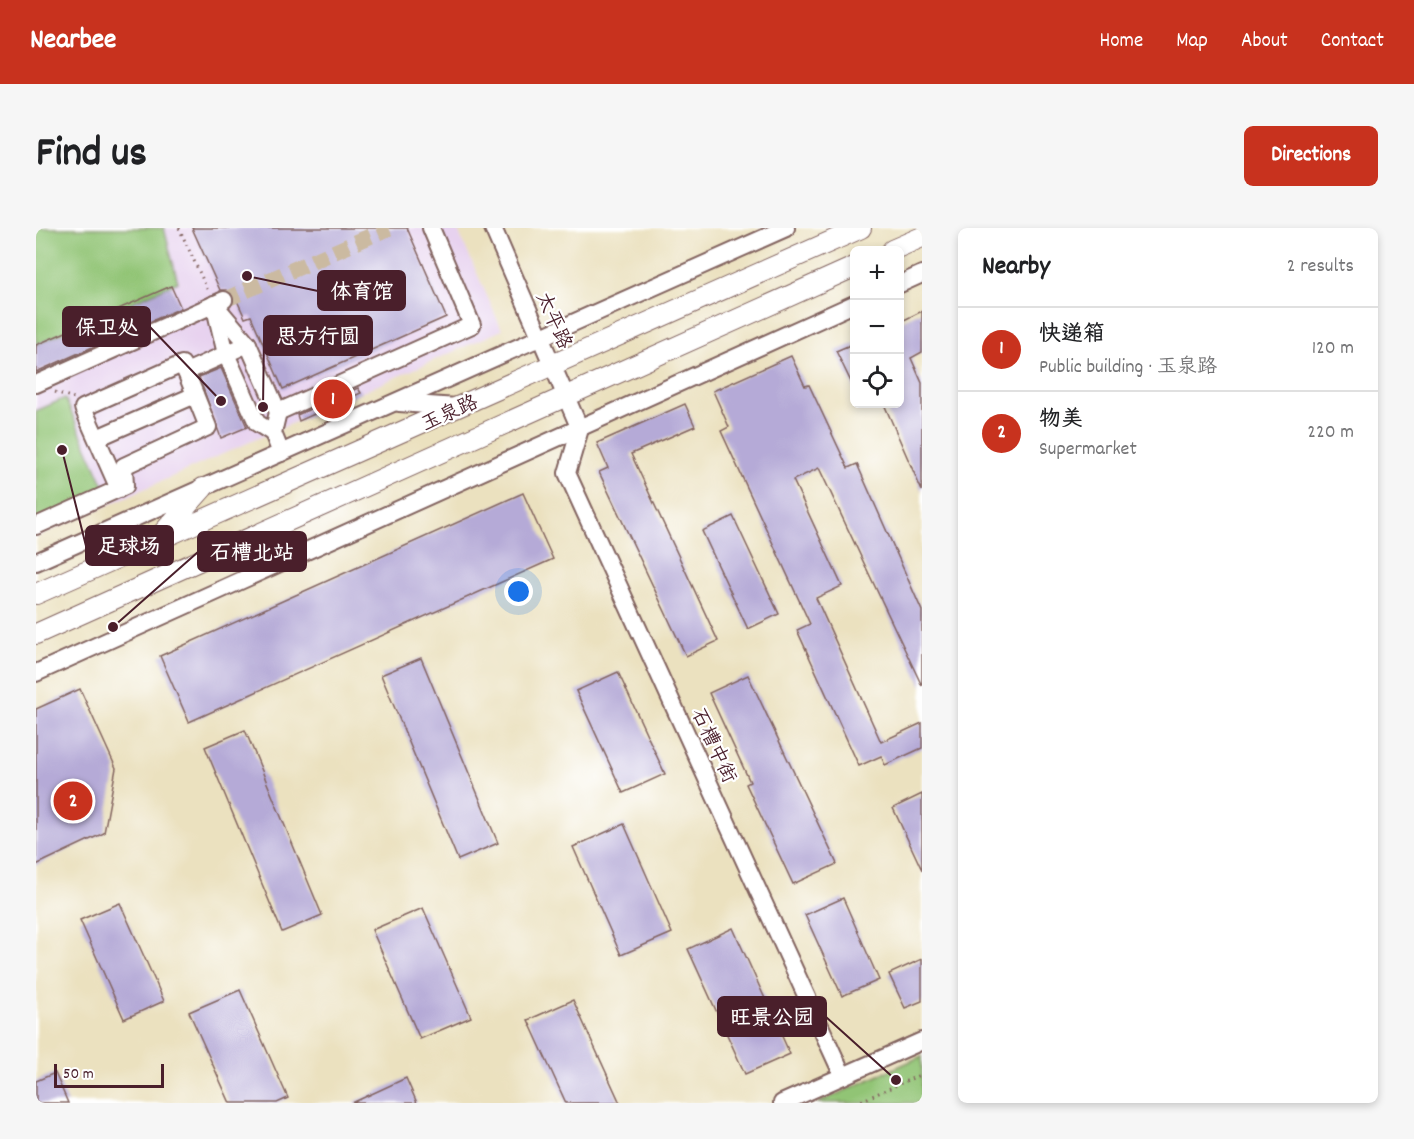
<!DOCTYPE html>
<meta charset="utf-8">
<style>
:root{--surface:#fff;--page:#f6f6f6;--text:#202124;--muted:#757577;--line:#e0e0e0;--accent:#c8321e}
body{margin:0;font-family:Dekko,"LXGW WenKai TC",sans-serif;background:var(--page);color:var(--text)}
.controls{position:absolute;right:18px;top:18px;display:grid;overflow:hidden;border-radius:9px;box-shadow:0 3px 9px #0003}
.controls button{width:54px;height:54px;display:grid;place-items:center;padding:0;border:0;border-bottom:2px solid var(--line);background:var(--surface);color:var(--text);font:30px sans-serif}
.scale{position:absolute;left:18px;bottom:15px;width:110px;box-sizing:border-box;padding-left:6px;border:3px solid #4a1f2b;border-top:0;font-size:16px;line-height:21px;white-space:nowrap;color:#4a1f2b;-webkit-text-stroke:4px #fff;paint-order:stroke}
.you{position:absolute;left:483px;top:364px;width:21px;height:21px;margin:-15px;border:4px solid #fff;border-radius:50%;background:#1a73e8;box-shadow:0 0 0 9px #1a73e833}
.badge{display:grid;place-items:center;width:39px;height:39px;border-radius:50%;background:var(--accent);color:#fff;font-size:20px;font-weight:700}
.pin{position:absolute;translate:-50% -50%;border:3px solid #fff;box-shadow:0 2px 6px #0006}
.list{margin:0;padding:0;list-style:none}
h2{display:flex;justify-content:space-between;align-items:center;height:78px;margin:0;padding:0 24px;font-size:26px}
h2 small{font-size:20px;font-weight:400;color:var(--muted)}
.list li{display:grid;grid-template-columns:39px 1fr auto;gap:18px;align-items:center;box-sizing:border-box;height:84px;padding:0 24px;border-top:2px solid var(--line)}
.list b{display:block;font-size:22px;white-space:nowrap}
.list p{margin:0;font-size:20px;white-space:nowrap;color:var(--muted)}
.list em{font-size:20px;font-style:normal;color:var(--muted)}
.icon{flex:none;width:33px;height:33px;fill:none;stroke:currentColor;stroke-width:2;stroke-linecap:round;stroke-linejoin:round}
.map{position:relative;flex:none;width:886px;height:875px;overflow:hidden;border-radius:9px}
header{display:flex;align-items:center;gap:36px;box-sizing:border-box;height:84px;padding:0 30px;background:var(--accent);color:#fff}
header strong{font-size:28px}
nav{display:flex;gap:33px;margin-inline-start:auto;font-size:21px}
.intro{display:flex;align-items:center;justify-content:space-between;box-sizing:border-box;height:144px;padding:0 36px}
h1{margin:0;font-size:42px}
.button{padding:15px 27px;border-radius:9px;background:var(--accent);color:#fff;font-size:21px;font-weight:700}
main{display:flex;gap:36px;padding:0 36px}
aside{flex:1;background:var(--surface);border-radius:9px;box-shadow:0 3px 9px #0003}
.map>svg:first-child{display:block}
</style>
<header>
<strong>Nearbee</strong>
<nav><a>Home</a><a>Map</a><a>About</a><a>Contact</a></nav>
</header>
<div class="intro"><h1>Find us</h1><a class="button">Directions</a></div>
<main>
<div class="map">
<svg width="886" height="875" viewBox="0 0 886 875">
<rect width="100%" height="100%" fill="#fff"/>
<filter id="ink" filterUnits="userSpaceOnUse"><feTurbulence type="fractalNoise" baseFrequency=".0167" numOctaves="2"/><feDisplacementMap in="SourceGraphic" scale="12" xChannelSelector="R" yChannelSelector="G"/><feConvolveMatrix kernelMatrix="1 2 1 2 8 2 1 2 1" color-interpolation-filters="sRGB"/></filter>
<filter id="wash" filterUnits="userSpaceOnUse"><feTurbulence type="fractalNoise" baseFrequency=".008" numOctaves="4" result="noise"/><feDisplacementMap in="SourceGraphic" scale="24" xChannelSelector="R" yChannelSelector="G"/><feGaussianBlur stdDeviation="1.35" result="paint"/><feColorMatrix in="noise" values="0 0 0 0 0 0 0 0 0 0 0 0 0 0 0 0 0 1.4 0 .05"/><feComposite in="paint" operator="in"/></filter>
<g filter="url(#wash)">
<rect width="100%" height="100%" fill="#ebe1bf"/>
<path fill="#e7d2ef" d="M0,0h421l45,102 -466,207z"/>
<g fill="#91c474" stroke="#6e7250" stroke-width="1.5">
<path d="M0,0h128l14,54 -142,63z"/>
<path d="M29,170l41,92 -70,31v-110z"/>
<path d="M886,828v47h-105z"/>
</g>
<g id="blocks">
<g fill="#b5aad7">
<path d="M156,0h215l39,89 -163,72 -32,-73 -6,2 -10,-22 -9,-6h-6z"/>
<path d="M135,58l10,22 -145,64v-27z"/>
<path d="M886,83v41l-11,6 11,25v108l-38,-87h16v-82z"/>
<path d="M819,115v47l-19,-39z"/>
<path d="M755,128l14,30 4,-1 39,83 9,-4 65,147v75l-103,-218 -26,12 49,106 -26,12 65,144 41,-19v25l-37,17 -4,-9 -22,10 -62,-136 13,-6 -89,-193 8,-4 -16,-36z"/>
<path d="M185,140l26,59 -26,11 -22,-61z"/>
<path d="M322,160l3,5 -62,28 -2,-6z"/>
<path d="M649,176l10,22 -64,28 87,187 -32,15 -87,-184 9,-4 -11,-25z"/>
<path d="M487,265l30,66 -364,163 -29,-66z"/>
<path d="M697,288l46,98 -31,15 -46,-98z"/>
<path d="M385,430l77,185 -40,17 -77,-185z"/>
<path d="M582,444l47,102 -42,19 -47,-102z"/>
<path d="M712,447l89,189 -44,20 -47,-100 4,-2 -41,-89z"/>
<path d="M44,461l36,79 -12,65 -68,32v-156z"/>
<path d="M209,502l77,185 -40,17 -77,-185z"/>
<path d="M886,566v76l-29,-62z"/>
<path d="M588,596l48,109 -51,22 -48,-108z"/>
<path d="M807,670l36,82 -37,16 -37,-81z"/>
<path d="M84,675l44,98 -40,18 -44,-99z"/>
<path d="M387,680l48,109 -51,22 -48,-109z"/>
<path d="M697,700l57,126 -45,20 -57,-125z"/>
<path d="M886,731v42l-17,7 -16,-34z"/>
<path d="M204,762l48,108 -11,5h-47l-41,-91z"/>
<path d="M537,772l47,103h-54l-38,-83z"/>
<path d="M19,845l13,30h-32v-22z"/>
<path d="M370,850l11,25h-65z"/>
</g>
</g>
</g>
<g filter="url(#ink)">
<use href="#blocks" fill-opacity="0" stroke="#82635f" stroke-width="1.5"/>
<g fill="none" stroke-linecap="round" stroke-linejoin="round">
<path stroke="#cbbaa1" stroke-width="16" stroke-dasharray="16 8" stroke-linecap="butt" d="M188,72l165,-72"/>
<defs>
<g id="minor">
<path d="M457,0l87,201 -13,44 276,603"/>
<path d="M864,56l22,-10"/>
<path d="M178,76l34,40 30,68 -5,21 8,20"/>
<path d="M179,80l11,46 31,69 16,10"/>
<path d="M0,156l188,-84"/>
<path d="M363,175l58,4"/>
<path d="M242,184l194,-87 -41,-97"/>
<path d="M61,210l98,-43"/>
<path d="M83,261l-36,-81 99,-44 4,8 62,-28"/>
<path d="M0,298l89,-40 -1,-20 84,-39 -22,-55"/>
<path d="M0,334l750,-334"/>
<path d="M0,445l818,-369"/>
<path d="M746,875l140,-62"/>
</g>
<g id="major">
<path d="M856,22l30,-13"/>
<path d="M125,307l42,-47"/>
<path d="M0,366l825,-366"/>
<path d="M0,406l818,-367"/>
</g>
</defs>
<use href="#minor" stroke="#82635f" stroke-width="20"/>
<use href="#major" stroke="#82635f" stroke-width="22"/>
<g stroke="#82635f" stroke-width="3" stroke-dasharray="1.5 4.5" stroke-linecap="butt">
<path d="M143,0l29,63"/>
<path d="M19,164l19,6"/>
<path d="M820,875l66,-29"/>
</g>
<use href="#minor" stroke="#fff" stroke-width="16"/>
<use href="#major" stroke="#fff" stroke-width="20"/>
</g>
</g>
<g text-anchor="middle" stroke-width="4.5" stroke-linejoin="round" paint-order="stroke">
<g font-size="20" fill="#4a1f2b" stroke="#fff">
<text transform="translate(519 92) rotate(66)" y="7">太平路</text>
<text transform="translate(413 184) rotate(-24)" y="7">玉泉路</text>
<text transform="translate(679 517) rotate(65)" y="7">石槽中街</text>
</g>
</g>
<path fill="none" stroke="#4a1f2b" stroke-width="2" d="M211 48L282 63M185 173L114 99M227 179L228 108M26 222L50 318M77 399L162 324M860 852L790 789"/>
<g fill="#4a1f2b" stroke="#fff" stroke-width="2">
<circle cx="211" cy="48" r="6"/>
<circle cx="185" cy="173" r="6"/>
<circle cx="227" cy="179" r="6"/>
<circle cx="26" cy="222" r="6"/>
<circle cx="77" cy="399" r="6"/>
<circle cx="860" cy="852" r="6"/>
</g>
<g fill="#4a1f2b" stroke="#4a1f2b" stroke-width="2">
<rect x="282" y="43" width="87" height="39" rx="6"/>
<rect x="27" y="79" width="87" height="39" rx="6"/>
<rect x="228" y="88" width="108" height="39" rx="6"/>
<rect x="50" y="298" width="87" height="39" rx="6"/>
<rect x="162" y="304" width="108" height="39" rx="6"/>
<rect x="682" y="769" width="108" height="39" rx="6"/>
</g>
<g font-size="21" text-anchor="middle" font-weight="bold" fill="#fff">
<text x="326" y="70">体育馆</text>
<text x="71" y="106">保卫处</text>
<text x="282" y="115">思方行圆</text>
<text x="93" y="325">足球场</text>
<text x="216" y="331">石槽北站</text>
<text x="736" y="796">旺景公园</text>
</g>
</svg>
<div class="controls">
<button>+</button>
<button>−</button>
<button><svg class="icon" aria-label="locate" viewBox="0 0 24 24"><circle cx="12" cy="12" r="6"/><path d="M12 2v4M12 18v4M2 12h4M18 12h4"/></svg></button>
</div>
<div class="scale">50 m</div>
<div class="you"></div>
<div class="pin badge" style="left:297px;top:171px">1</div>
<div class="pin badge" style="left:37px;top:573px">2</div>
</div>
<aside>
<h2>Nearby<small>2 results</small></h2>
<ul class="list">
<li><span class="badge">1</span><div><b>快递箱</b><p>Public building · 玉泉路</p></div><em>120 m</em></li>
<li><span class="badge">2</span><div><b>物美</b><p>Supermarket</p></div><em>220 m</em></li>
</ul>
</aside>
</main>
